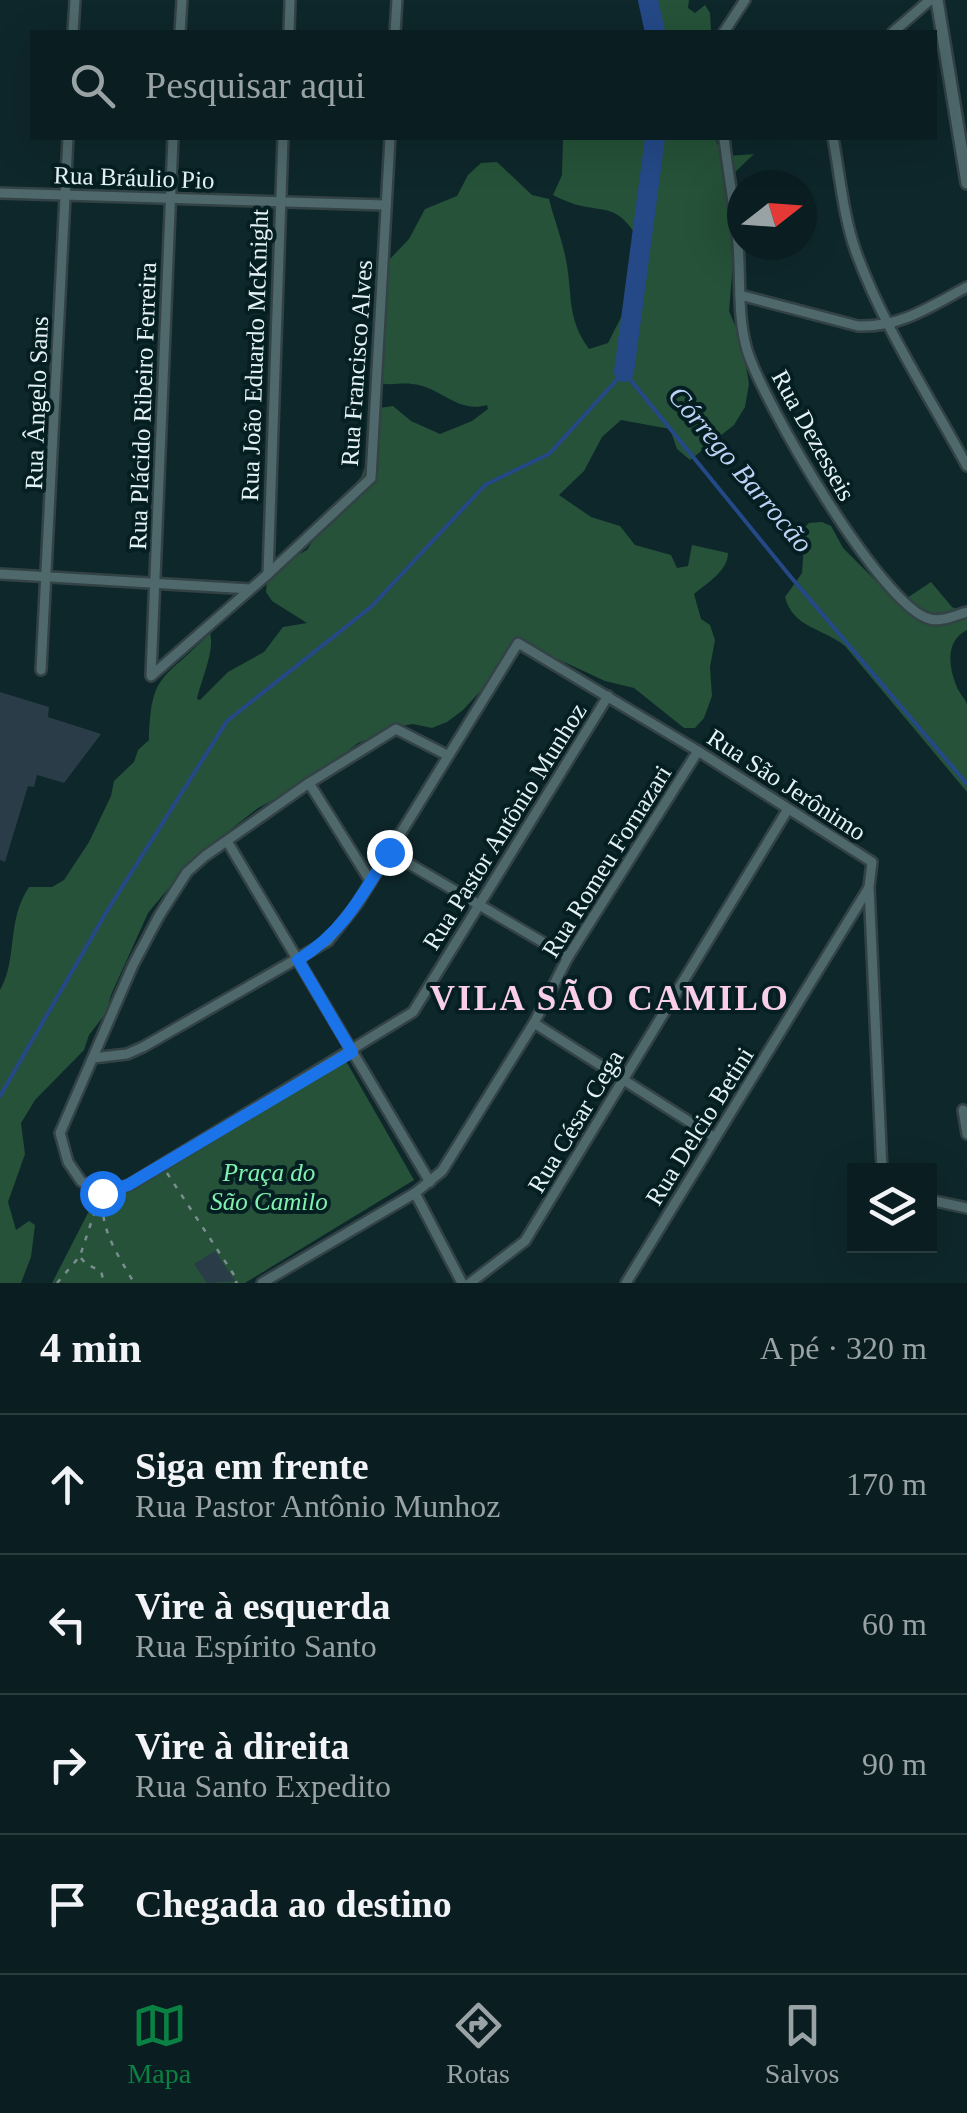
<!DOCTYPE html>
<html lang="pt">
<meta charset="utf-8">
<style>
:root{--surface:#0a1d20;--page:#182a2d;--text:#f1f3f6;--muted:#99a2a5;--line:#2a3b3e;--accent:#0b8043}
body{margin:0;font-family:"Times New Roman",serif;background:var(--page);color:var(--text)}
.controls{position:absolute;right:30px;bottom:30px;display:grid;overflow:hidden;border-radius:0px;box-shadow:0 10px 40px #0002}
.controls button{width:90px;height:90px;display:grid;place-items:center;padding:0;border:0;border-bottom:2px solid var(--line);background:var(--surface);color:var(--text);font:50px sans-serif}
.compass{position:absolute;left:727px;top:170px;width:90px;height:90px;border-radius:50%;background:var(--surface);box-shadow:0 10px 40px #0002;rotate:73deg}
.stop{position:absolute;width:30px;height:30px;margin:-22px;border:8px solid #1a73e8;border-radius:50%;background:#fff}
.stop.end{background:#1a73e8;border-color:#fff;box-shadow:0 2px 10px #0008}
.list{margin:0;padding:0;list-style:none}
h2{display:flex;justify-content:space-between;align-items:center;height:130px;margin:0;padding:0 40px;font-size:42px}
h2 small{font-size:32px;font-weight:400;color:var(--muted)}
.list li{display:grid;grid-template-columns:65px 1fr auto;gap:30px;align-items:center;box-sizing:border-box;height:140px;padding:0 40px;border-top:2px solid var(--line)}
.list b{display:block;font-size:38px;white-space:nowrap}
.list p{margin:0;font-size:32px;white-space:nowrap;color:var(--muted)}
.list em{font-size:32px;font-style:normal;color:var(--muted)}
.icon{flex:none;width:55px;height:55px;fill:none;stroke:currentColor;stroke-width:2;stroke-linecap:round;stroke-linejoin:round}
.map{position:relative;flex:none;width:967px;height:1283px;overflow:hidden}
.search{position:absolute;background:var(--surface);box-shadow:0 10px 40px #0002;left:30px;right:30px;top:30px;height:110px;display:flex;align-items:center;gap:25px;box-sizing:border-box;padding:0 35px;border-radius:0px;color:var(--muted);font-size:38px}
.sheet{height:690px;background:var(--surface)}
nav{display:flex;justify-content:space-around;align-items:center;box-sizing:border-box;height:140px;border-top:2px solid var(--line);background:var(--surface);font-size:28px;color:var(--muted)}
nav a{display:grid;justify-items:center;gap:5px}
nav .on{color:var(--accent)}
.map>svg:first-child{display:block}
</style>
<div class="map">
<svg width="967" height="1283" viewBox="0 0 967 1283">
<rect width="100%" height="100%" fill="#0e272b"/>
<g fill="#255238">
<path d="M647,0h42l-1,8 7,5 10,-8 5,8 1,19h-57z"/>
<path d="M563,138h153l1,6 11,12 26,-2 -21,20 -4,17 4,73 -4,47 13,31 7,42 -4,23 -11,18 -44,35 -13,-11 -7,-20 -49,-9 -19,17 -18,34 -25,24 32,22 29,9 15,19 36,10 6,13 11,-2 4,-21 36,8c0,18 -21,30 -34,41l7,25 9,6 5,15 -5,27 2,29 -8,22 -9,10h-11l-50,-40 -29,-7 -67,-31 -23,-1 -12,8 -8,10 -5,14 -27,29 -16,12 -15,6 -19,-4 -12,2 -43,17 -48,38 -52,27 -66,52 -44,53 -37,82 -5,18 -17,22 -5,15 -49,50 -14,23 4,31 -17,48 8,28 13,-9 6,4 -4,32 -10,26h-21v-293c18,-31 6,-69 29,-103h23l12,-7 25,-38 22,-46 3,-15 20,-19 4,-12 11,-10c2,-68 14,-59 58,-104l1,-8c10,17 -7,51 -11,71l3,1 28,-28 36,-20 19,-25 24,-4 -35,-22 -6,-9 1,-10 15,-19 25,-13 28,-43 26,-30 7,-18 11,-51 14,-2 18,15 29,13 32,-13 16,-12 -1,-4c-30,9 -47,-19 -75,-21 -15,-2 -25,4 -38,-4l-2,-9 7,-28 -2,-51 12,-32 20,-21 16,-30 32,-13 11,-21 13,-12 16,-1 35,33 17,4c5,20 13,40 17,61 7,35 0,57 23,89l19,-6 35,-69 5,-18c-35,-68 -42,-33 -95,-61l9,-20z"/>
<path d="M822,522l9,4 12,22 53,53 8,-1 27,-18 21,25 15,7v16c-21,10 -19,35 -11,55 2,7 10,14 11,20 0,17 0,66 0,87l-122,-146c-22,-18 -52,-18 -60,-49l17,-24 3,-46 4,-4z"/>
<path d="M346,1061l68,119 -169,103h-193l39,-76z"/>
</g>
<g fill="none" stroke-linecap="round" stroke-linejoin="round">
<path stroke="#244986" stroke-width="4" d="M0,1096l107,-185 120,-190 144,-114 114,-122 64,-31 75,-82 166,204 177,208"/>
<g stroke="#244986" stroke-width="20">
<path d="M648,0l7,32"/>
<path d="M624,372l31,-234"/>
</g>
</g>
<g fill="#293c47">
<path d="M0,692l49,15 -1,10 53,17 -37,49 -27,-8 -3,12 -6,-1 -23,76 -5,-2z"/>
<path d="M215,1251l20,30 -28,2 -13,-19z"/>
</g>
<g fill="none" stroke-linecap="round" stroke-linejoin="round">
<defs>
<g id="minor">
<path d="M73,32l2,-32"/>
<path d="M180,32l2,-32"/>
<path d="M289,32l1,-32"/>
<path d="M395,32l2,-32"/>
<path d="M724,32l21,-32"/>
<path d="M893,32l37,-32"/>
<path d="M724,138c4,35 11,70 14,106 3,35 -1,71 9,106 15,50 135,258 183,269 12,3 26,-4 37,-7"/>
<path d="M833,138c7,37 10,78 23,114 27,74 73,144 111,214"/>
<path d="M0,193l386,12"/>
<path d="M740,295l118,31c42,2 73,-20 109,-39"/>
<path d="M0,574l250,15"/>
<path d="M268,574l15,-436"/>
<path d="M41,670l27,-532"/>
<path d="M151,674l22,-536"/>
<path d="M151,676l117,-102 103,-96 19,-340"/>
<path d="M447,755l-51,-26 -87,54 -104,73 -18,16 -28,44 -26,49 -73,168 8,29 13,19 21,12 27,-8 284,-173 195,-316"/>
<path d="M309,783l62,99"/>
<path d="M227,841l203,341"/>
<path d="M389,852l179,105"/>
<path d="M534,1023l181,115"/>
<path d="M93,1058l34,-4 16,-7 185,-106 29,-37 161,-261 180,108 174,111 -3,25 13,283"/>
<path d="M963,1110l4,24"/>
<path d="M415,1193l47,90"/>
<path d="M930,1200l37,8"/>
<path d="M262,1283l153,-90 27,-22 92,-148 34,-66 130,-206"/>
<path d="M470,1283l55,-42 263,-432"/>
<path d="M626,1283l242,-394"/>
</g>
<path id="tertiary" d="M937,0l30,183"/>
</defs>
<use href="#minor" stroke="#324245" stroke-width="14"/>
<use href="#tertiary" stroke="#324245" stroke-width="16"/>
<g stroke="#7a8d91" stroke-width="2.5" stroke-dasharray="5 8" stroke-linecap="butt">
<path d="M167,1173l71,108 -3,2"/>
<path d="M103,1203c-2,29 17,55 31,80"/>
<path d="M81,1258l5,6 15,7 3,12"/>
<path d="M57,1283l23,-27 15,-45 5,-6"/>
</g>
<use href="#minor" stroke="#4e686c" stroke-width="9"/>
<use href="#tertiary" stroke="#4e686c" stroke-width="11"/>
</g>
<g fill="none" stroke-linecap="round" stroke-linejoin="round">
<path stroke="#1a73e8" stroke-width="12" d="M102,1193l26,-8 224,-133 -54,-92c46,-29 63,-63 91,-108"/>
</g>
<g text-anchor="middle" stroke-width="8" stroke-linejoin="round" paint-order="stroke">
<g font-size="25" fill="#e4f2f5" stroke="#051e21">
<text transform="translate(134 177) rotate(2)" y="9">Rua Bráulio Pio</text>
<text transform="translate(254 355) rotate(-88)" y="9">Rua João Eduardo McKnight</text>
<text transform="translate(356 363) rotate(-86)" y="9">Rua Francisco Alves</text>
<text transform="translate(36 403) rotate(-88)" y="9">Rua Ângelo Sans</text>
<text transform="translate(142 406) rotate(-88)" y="9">Rua Plácido Ribeiro Ferreira</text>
<text transform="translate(814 435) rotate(61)" y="9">Rua Dezesseis</text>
<text transform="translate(787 784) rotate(33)" y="9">Rua São Jerônimo</text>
<text transform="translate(504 826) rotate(-58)" y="9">Rua Pastor Antônio Munhoz</text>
<text transform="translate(606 861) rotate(-58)" y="9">Rua Romeu Fornazari</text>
<text transform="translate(575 1121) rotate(-59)" y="9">Rua César Cega</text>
<text transform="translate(699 1126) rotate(-58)" y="9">Rua Delcio Betini</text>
</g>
<g font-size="25" font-style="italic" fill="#80f2af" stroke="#051e21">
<text x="269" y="1181">Praça do<tspan x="269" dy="29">São Camilo</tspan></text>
</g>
<g font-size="28" font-style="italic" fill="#bcd3f7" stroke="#051e21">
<text transform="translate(741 469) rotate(50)" y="10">Córrego Barrocão</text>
</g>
<g font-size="35" font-weight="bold" letter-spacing="2.5" fill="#f8ceeb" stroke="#051e21">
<text x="610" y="1010">VILA SÃO CAMILO</text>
</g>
</g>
</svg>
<div class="controls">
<button><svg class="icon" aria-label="layers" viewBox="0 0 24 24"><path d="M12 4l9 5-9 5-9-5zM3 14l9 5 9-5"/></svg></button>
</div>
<svg class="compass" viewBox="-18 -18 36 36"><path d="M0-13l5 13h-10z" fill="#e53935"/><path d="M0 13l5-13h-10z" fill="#99a2a5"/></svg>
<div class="stop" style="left:102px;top:1193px"></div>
<div class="stop end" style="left:389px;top:852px"></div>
<div class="search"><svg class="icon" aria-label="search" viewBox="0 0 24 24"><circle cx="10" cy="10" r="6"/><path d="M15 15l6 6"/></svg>Pesquisar aqui</div>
</div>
<section class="sheet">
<h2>4 min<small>A pé · 320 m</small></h2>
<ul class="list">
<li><svg class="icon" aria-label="ahead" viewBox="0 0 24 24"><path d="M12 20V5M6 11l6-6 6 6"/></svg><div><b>Siga em frente</b><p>Rua Pastor Antônio Munhoz</p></div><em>170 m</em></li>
<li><svg class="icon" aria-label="left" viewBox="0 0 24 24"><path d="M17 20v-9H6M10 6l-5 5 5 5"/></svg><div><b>Vire à esquerda</b><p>Rua Espírito Santo</p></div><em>60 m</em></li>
<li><svg class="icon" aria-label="right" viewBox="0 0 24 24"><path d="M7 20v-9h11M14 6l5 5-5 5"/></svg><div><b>Vire à direita</b><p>Rua Santo Expedito</p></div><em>90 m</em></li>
<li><svg class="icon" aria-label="arrive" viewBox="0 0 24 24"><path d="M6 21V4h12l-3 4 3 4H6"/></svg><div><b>Chegada ao destino</b></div></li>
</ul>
</section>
<nav>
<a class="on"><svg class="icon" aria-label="map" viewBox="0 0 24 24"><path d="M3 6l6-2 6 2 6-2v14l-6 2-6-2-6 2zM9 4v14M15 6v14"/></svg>Mapa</a>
<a><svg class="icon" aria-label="directions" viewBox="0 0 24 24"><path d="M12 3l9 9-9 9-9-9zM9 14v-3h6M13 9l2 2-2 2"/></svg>Rotas</a>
<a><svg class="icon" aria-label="saved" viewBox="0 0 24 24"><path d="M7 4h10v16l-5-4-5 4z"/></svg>Salvos</a>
</nav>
